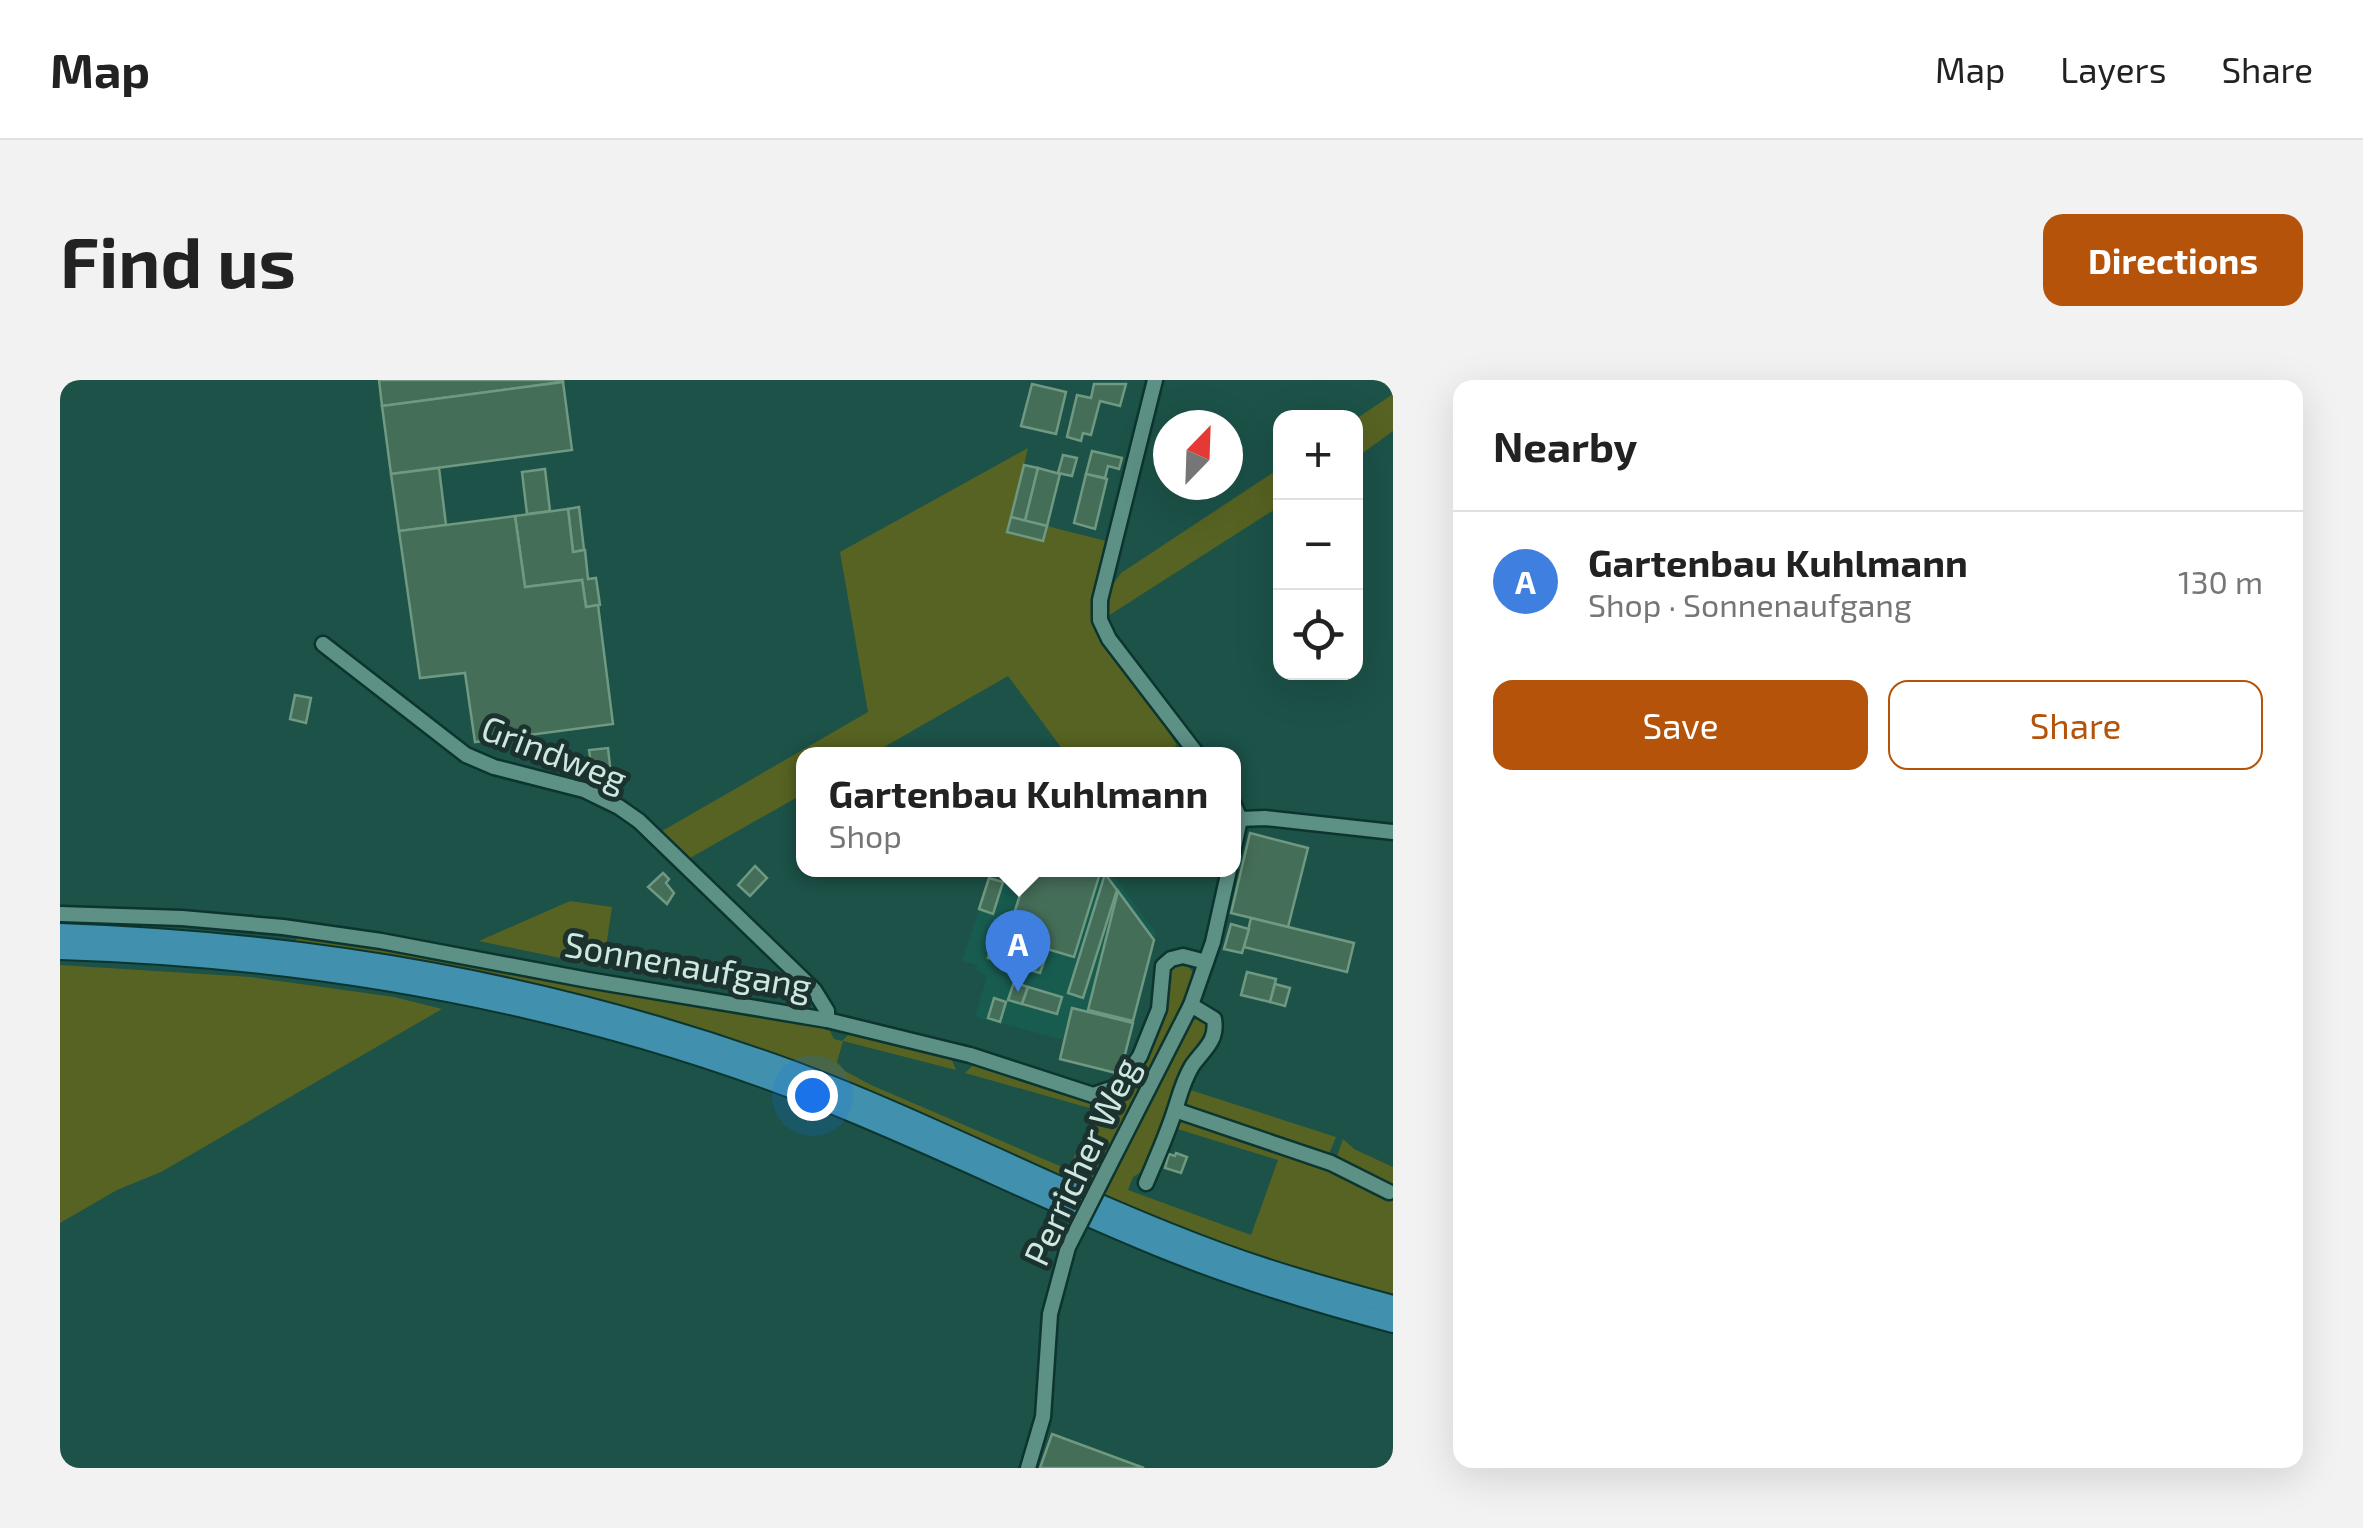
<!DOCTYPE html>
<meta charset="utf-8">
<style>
:root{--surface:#fff;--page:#f2f2f2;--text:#222;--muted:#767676;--line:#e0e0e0;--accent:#b45309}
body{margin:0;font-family:"Exo 2",sans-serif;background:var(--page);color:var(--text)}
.controls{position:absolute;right:30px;top:30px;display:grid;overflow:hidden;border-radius:20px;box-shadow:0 10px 40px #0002}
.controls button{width:90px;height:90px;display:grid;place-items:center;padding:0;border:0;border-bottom:2px solid var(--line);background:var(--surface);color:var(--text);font:50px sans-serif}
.compass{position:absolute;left:1093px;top:30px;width:90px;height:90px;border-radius:50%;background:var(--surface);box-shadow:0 10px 40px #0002;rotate:23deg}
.you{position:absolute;left:752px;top:715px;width:35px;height:35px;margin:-25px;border:8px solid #fff;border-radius:50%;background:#1a73e8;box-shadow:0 0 0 15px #1a73e833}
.badge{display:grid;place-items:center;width:65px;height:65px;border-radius:50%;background:var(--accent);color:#fff;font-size:32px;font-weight:700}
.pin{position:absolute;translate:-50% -82px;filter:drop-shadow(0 2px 5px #0008)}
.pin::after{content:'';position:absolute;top:52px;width:35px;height:30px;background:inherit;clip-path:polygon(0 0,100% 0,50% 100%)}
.popup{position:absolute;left:736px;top:367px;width:445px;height:130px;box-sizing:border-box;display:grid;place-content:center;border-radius:20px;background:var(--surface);filter:drop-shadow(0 2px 8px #0005);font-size:32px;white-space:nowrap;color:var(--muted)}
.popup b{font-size:38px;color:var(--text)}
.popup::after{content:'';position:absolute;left:50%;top:100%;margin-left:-20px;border:20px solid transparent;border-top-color:var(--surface)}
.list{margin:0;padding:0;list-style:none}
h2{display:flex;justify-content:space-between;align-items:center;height:130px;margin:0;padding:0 40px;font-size:42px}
h2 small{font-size:32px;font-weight:400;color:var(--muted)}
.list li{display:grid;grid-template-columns:65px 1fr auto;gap:30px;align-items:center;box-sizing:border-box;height:140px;padding:0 40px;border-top:2px solid var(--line)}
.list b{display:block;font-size:38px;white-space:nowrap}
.list p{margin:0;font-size:32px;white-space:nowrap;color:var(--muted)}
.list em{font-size:32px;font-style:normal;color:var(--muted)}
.actions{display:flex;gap:20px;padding:30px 40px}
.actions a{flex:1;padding:22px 0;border:2px solid var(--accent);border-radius:20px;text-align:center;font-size:35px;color:var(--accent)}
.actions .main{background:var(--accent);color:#fff}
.icon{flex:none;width:55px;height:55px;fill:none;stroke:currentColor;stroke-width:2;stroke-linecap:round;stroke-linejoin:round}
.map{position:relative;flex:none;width:1333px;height:1088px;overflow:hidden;border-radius:20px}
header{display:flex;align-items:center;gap:60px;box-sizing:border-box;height:140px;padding:0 50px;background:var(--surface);border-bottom:2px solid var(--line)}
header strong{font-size:48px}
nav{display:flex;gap:55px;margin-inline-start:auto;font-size:35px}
.intro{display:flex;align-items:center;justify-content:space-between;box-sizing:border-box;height:240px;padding:0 60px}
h1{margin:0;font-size:70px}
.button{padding:25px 45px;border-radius:20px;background:var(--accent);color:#fff;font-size:35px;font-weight:700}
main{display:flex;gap:60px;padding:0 60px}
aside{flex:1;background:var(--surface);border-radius:20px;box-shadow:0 10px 40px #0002}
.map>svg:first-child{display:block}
</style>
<header>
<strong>Map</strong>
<nav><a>Map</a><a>Layers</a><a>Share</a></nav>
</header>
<div class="intro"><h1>Find us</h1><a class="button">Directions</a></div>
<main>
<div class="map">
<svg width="1333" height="1088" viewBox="0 0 1333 1088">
<rect width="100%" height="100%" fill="#1c5248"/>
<path fill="#185c50" d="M932,490h117l47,63 -36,141 -60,-15 4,-19 -89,-23 12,-41 -11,-6 1,-5 -15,-4z"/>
<g fill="#576322">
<path d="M1333,14v37l-37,27v-39z"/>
<path d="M968,68l-20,84 39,-6 63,16 -15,58 11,41 71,104 -13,9h-98l-58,-78 -136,78h-69v40l-120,68 -26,-28 211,-122 -28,-160z"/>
<path d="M1220,88v38l-172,110 3,-29 10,-14z"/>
<path d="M510,521l42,6 -9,60 -124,-26z"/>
<path d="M238,554l531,95 5,10 8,2 8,-8 102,27 4,10 -113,-29 -6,21 8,9 26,14 196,84 33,-58 -135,-38 8,-8 118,35c42,2 68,-59 76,-95 2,-14 -2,-26 5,-39l14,-2 10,12 -9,25 -98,189c-117,-53 -235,-108 -356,-151 -141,-49 -289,-78 -437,-98z"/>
<path d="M0,585l191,12 143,20 48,12 -281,163 -44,18 -57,33z"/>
<path d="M1138,639l10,5 3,5 -62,138 -16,10 -5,13 123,45 27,-75 -104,-32 7,-11 212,73v106l-112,-31 -180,-70 90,-175z"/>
<path d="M1121,707l155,50 -8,19 -152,-50z"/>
<path d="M1283,759l11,10 39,18v22l-57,-30z"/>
</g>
<g fill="#456e58" stroke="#6f9981" stroke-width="2.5">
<path d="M319,0h184v2l-181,24z"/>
<path d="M503,2l9,68 -181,24 -9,-68z"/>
<path d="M972,4l34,8 -10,42 -35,-8z"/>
<path d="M1034,4h32l-6,22 -20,-5 -9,34 -8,-2 -2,8 -14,-4 10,-42 14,3z"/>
<path d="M1032,71l30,7 -3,11 -11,-3 -3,12 -19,-4z"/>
<path d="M1003,75l14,3 -5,18 -14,-3z"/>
<path d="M964,85l14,3 -13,53 -14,-4z"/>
<path d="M379,88l7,57 -47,6 -8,-57z"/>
<path d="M978,88l22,6 -13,52 -22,-5z"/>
<path d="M485,89l5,42 -23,3 -5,-42z"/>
<path d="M1026,94l21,5 -12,50 -21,-6z"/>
<path d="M519,127l5,43 -11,2 -5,-43z"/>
<path d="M508,129l5,43 12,-2 3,29 8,-1 4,27 -14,2 -4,-27 -57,7 -10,-71z"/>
<path d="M455,136l10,71 57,-7 4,27 12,-2 15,119 -138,18 -10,-69 -45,5 -21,-147z"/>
<path d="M951,137l36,9 -4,15 -36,-9z"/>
<path d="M235,315l16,3 -5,25 -16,-4z"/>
<path d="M548,368l3,27 -18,2 -4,-27z"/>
<path d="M1190,453l58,15 -20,79 -57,-14z"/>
<path d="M695,486l12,12 -17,18 -12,-11z"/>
<path d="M968,490h73l-27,87 -34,-10 4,-14 -33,-10z"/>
<path d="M603,493l6,6 -3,4 8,10 -7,11 -19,-17z"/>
<path d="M1045,494l12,16 -34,108 -15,-5z"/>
<path d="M929,498l14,4 -10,32 -14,-5z"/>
<path d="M1058,511l36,49 -21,81 -45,-11z"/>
<path d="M1191,538l103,25 -7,29 -103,-25z"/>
<path d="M1171,544l18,5 -7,24 -18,-4z"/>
<path d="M933,560l18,6 -6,17 -17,-5z"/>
<path d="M951,566l35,10 -6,17 -35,-10z"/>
<path d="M1187,592l29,7 -6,23 -29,-7z"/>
<path d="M954,602l14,5 -6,17 -14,-4z"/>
<path d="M1215,604l15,4 -5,18 -15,-4z"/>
<path d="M968,607l34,10 -5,17 -35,-10z"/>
<path d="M934,618l12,4 -6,20 -12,-4z"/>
<path d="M1012,628l61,15 -13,51 -60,-15z"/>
<path d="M1116,773l11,4 -6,16 -16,-5 4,-14 6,2z"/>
<path d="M992,1054l92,34h-104z"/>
</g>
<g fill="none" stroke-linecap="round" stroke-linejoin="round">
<defs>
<g id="minor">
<path d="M1095,0l-55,220v20l9,19 88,115"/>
<path d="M263,264l143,111 28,12 90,23 35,17 20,14 175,169 13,21v9"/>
<path d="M1173,423l7,16 -7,33"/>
<path d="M1180,439l25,-1 128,14"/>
<path d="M0,534l122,4 101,9 98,14 207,39 239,40 143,35 123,40 26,-9 21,-30 19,-47 4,-43 8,-7 12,-3 23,6"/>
<path d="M1115,730l156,53 58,29"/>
<path d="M1048,788l83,-163"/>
<path d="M1086,803c10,-24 21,-48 29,-73 5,-16 8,-29 17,-44 11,-16 26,-25 22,-47l-23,-14 22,-63 16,-72"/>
<path d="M968,1088l15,-51 7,-103 18,-67"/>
</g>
<g id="major">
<path d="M0,553c255,9 493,50 734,138 144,54 280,128 425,181 57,21 115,37 174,53"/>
<path d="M0,570c264,8 523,55 769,153 115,46 225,102 340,148 73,29 148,52 224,72"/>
</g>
</defs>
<use href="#minor" stroke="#0b352e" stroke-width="19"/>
<use href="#major" stroke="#0b352e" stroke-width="22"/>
<use href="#minor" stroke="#5d9186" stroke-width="14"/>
<use href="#major" stroke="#4090ae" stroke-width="18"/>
<defs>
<path id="minor-bridge" d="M1008,867l40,-79"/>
</defs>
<use href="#minor-bridge" stroke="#0b352e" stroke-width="19" stroke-linecap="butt"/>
<use href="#minor-bridge" stroke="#5d9186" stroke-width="14"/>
</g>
<g text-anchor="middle" stroke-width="10" stroke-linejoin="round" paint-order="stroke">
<g font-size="35" fill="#cde8e1" stroke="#1c322e">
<text transform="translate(494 374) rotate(21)" y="12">Grindweg</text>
<text transform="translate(628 586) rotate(10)" y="12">Sonnenaufgang</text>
<text transform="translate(1022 782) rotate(-65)" y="12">Perricher Weg</text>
</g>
</g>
</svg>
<div class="controls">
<button>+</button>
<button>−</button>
<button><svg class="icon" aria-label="locate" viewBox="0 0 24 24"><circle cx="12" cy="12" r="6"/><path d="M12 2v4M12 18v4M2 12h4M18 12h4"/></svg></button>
</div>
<svg class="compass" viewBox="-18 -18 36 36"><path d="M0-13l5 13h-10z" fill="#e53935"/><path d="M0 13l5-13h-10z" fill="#767676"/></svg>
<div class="you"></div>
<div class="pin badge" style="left:958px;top:612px;background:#3f7fe0">A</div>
<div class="popup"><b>Gartenbau Kuhlmann</b>Shop</div>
</div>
<aside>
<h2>Nearby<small></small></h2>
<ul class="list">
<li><span class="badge" style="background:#3f7fe0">A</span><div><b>Gartenbau Kuhlmann</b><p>Shop · Sonnenaufgang</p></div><em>130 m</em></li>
</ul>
<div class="actions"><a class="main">Save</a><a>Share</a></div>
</aside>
</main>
